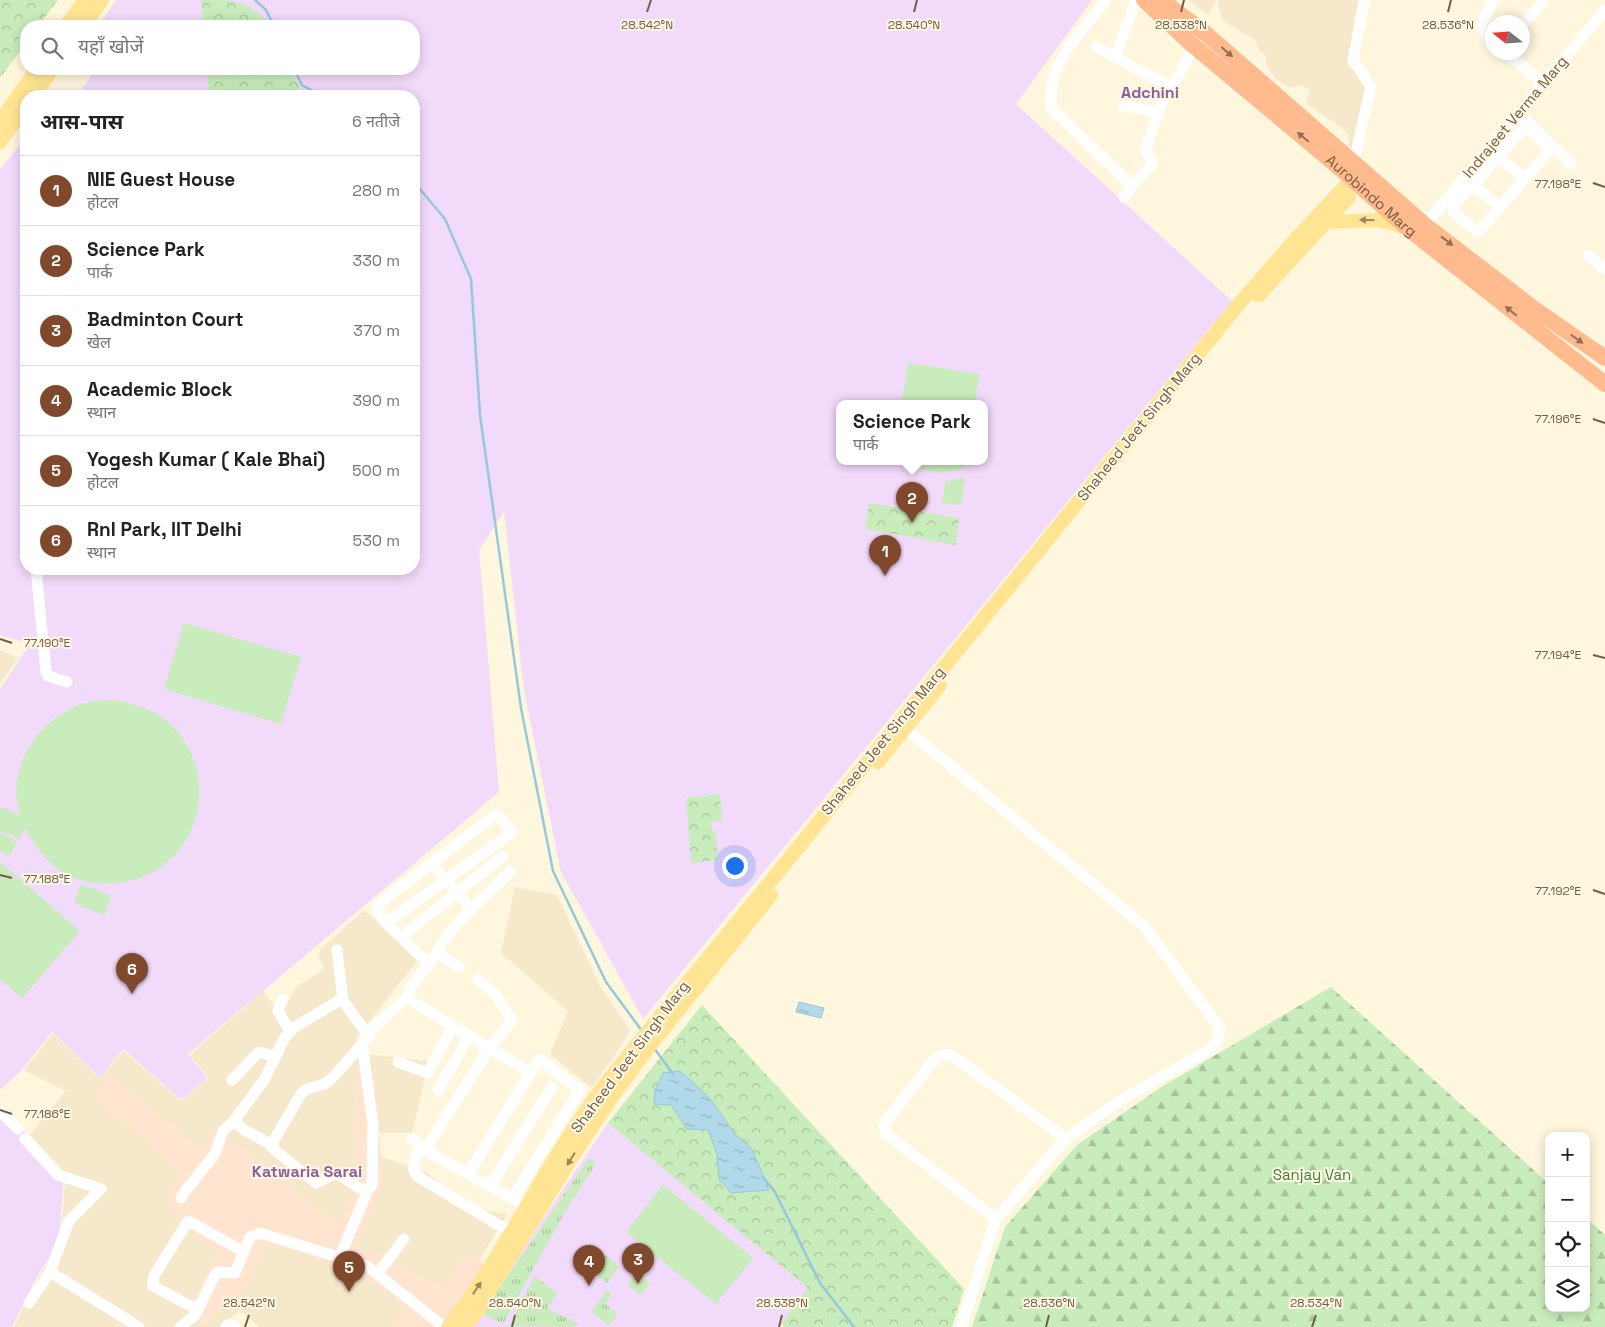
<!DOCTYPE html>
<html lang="hi">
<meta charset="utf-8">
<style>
:root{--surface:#fff;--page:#f6f6f6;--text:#222;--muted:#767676;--line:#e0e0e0;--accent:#81492b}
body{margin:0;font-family:"Space Grotesk","Noto Sans Devanagari",sans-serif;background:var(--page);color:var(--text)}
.controls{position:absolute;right:15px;bottom:15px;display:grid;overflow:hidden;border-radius:10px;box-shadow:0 2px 12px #0003}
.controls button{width:45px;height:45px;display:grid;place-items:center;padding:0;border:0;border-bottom:1px solid var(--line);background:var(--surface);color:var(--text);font:25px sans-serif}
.compass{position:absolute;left:1485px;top:15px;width:45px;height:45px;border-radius:50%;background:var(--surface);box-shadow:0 2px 12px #0003;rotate:287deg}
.you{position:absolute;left:734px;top:865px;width:18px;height:18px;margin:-12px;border:4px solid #fff;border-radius:50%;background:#1a73e8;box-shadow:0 0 0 8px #1a73e833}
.badge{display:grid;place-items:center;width:32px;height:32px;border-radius:50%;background:var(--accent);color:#fff;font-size:16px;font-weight:700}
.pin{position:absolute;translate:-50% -41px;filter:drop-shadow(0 1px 2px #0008)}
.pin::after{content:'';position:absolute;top:26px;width:18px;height:15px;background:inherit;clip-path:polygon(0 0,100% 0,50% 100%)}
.popup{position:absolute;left:836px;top:400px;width:152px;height:65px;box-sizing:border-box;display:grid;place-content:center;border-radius:10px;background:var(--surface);filter:drop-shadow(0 1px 4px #0005);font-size:16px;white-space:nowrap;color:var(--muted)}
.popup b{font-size:19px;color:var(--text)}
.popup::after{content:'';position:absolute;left:50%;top:100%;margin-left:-10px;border:10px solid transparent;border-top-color:var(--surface)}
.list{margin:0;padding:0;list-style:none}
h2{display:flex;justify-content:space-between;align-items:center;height:65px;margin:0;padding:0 20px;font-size:21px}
h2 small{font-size:16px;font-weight:400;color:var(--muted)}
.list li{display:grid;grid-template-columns:32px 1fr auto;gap:15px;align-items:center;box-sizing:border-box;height:70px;padding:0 20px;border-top:1px solid var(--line)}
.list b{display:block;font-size:19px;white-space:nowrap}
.list p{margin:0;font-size:16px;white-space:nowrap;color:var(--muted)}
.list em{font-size:16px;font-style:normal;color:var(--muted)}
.icon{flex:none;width:28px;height:28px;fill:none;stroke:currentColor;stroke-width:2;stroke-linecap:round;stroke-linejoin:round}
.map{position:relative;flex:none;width:1605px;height:1327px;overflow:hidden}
.search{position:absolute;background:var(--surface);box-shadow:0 2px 12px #0003;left:20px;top:20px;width:400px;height:55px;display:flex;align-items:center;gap:12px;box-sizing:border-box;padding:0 18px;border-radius:20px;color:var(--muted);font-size:19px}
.panel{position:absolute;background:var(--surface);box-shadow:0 2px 12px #0003;left:20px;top:90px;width:400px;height:485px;border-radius:20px}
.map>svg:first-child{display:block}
</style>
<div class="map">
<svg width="1605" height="1327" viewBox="0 0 1605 1327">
<defs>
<pattern id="grass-tufts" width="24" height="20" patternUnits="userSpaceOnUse" patternTransform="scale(1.25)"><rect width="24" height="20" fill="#c8ecbb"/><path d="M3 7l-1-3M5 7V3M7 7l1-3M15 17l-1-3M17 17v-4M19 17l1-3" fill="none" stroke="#a7c29a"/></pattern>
<pattern id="forest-firs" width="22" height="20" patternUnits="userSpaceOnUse" patternTransform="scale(1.25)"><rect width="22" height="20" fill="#c8ecbb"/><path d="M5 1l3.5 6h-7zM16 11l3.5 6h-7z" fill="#a7c29a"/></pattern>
<pattern id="park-crowns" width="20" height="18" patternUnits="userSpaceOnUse" patternTransform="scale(1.25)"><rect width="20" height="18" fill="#c8ecbb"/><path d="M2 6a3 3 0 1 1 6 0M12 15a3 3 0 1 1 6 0" fill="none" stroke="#a7c29a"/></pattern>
<pattern id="water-ripples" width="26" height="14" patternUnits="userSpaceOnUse" patternTransform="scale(1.25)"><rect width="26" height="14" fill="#b0d9e9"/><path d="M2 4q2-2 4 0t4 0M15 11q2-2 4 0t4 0" fill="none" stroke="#94b3be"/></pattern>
</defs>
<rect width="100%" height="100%" fill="#fef6dd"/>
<g fill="#f6e8cb">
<path d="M1189,0h27l-8,15z"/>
<path d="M1217,0h141l-11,65 23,20 -13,66 -8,-4 -1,-15 -42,-29 4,-13 -7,-5 -13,3 -13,-8 -10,-13 -1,-12 -6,-3 -5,-12 -32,-19z"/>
<path d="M0,650l18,8 -18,26z"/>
<path d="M515,887l42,8 43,91 31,45 -39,57 -42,-34 18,-43 -67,-58z"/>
<path d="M364,910l43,38 10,13 -61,77 2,15 71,8 -17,72h-34l-1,22 52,19 34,32 44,8 -32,54 -50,59h-165l-21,-17 -16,17h-209l26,-53 20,-28 6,-73 -36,-38 36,-44 -42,-21 29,-36 47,45 23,-28 58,50 28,-23 -19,-23 73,-64 17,23 17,-28 28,-17 -7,-13 3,-7z"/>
</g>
<path fill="#ffe4d0" d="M375,1073l8,114 -29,60 21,4 65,35 26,-33 22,13 -45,61h-50l15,-19 -50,-34 -45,-17 -49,-13 -13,41 -38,28 -7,12 -20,-12 30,-59 12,3 -40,-30 -14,-15 -7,-16 15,-22 -88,-77 16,-22 91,73 15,-20 120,94 20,-31 -1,-112z"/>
<g fill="#f2dafa" fill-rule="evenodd">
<path d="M116,0h976l-76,104 216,197 -589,718 -82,-147 -37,-182 -20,-179 -25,39 20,242 -311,262 20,24 -27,22 -58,-51 -23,29 -48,-46 -32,40 -20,18v-401l30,-45 -30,-9v-465l26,-33v432h388v-473h-337l19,-27h318v-43h-316zM840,404h144v58h-144z"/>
<path d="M0,1106l64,67 -5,72 -20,28 -27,54h-12z"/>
<path d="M608,1123l201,165 -30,39h-313l33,-43z"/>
</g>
<g fill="url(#grass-tufts)">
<path d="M589,1158l7,6 -29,44 -64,116 -23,-12 28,-36z"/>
<path d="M590,1244l29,22 -12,17 -29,-22z"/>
<path d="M535,1276l22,17 -10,16 31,14 -4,4 -65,-1z"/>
<path d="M607,1290l5,4 -7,10 13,10 -9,11 -18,-13z"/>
</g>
<path fill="url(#forest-firs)" d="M1331,987l218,197v124h37v-90l19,17v92h-633l33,-100 72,-82 86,-59z"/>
<g fill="url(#park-crowns)">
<path d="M0,0h58l-20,26h-12v17l-26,35z"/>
<path d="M201,0c34,0 50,0 68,26h-65z"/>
<path d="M207,69h83l10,19 -6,8h-85z"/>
<path d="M869,503l90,15 -3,27 -91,-16z"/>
<path d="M720,794l2,26 -13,3 7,12 1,25 -26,3 -5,-65z"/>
<path d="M702,1005l262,284 -12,38h-167l-4,-3 27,-36 -200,-165z"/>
</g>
<g fill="#c8ecbb">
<path d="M908,363l71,11 -4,30h-73z"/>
<path d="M916,462h50l-1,6 -22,5 -28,-4z"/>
<path d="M965,477l-4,28 -19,-2 3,-21z"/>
<path d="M184,623l117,34 -20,67 -117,-35z"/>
<path d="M117,700c20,5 38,10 54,25 11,9 19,25 24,38 20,65 -31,128 -99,120 -35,-4 -55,-25 -71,-55l-5,11 -20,-8v-24l20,8c-1,-8 -4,-16 -4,-23 1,-40 31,-79 70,-89 9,-3 21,-2 31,-3z"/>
<path d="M0,833l17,8 -7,15 -10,-5z"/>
<path d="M0,862l80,69 -58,67 -22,-19z"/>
<path d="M81,884l30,12 -7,19 -30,-12z"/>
<path d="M663,1185l90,73 -37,46 -90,-72z"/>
<path d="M637,1272l13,11 -10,12 -13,-11z"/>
</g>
<g fill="url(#water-ripples)" stroke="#96c8db">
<path d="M799,1002l25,6 -3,10 -25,-6z"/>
<path d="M680,1071l28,25 27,38 17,15 17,41 -38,3 -12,-14 -2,-25 -9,-24 -21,-1 -16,-24 -17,-1 1,-14 8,-17z"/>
</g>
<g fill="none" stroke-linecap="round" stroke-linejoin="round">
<g stroke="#96c8db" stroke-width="2.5">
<path d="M255,0l11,10 8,16"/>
<path d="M294,69l8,16 20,11"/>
<path d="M414,182l31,37 26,60 9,136 41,293 32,163 53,111 36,49"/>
<path d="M654,1048l19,26"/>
<path d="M763,1177l12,15 45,91 34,44"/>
</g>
<g stroke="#fff" stroke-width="11">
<path d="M1106,0c-23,31 -63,67 -54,109l80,77 21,-23 -8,-13 19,-53"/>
<path d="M1522,25l21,-23"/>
<path d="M1492,41l-12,-14 13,-27"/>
<path d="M1096,47l69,37h9l20,-38"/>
<path d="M1506,52l37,32"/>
<path d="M1115,57l21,-57"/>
<path d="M1123,106l35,6"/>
<path d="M1519,113l52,51"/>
<path d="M1498,156l27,23"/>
<path d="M1354,161l17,-74 -18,-28 12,-59"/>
<path d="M1467,174l9,7 -19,20 -4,8 1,4 24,19 68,-77 2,-8 -19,-18 -7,1 -46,51"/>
<path d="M1472,185l28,22"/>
<path d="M1124,197l8,-11"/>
<path d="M1425,225l180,-215"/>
<path d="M1588,255l17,14"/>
<path d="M36,569l10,103 2,4 19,6"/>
<path d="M900,724l244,202 76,102 -3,13 -8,9 -93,53 -50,36 -13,14 -57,66 -35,108"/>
<path d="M431,863l40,46"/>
<path d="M386,923l124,-89 1,-3 -13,-16 -6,2 -113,87 -2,5 9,14 42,40"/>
<path d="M401,937l101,-80"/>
<path d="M337,950l6,51"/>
<path d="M437,953c7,-22 56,-64 73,-81"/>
<path d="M459,967l-22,-14 -28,37 1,10 119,72"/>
<path d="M478,979l18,16 16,25 -23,29 -64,101 108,60"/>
<path d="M283,999l-5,12 12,20"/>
<path d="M365,1035l43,-38"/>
<path d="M398,1062l29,11 26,-46"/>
<path d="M232,1080l27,-28 16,5"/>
<path d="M438,1090l31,-53"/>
<path d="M0,1111l18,18"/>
<path d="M234,1121l10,9 28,15"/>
<path d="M25,1139l33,36 43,14"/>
<path d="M412,1139l13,11"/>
<path d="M425,1150l-7,3 -5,15 4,8 95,57"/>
<path d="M468,1174l71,-115 41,31 -67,108"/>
<path d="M490,1186l62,-99"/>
<path d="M181,1198l6,-9 28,-35 8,-23 11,-10 30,-41 21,-43 10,-10 45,-27 4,2 25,35c-14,14 -26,31 -40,44 -8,7 -21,4 -28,13l-27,46 -2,8 44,35 21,-10 22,15 9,2 4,-5 1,-61 -11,-80"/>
<path d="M996,1219l-111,-86 -1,-9 49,-63c6,-5 12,-9 20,-5l113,83"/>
<path d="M339,1258l29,-68"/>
<path d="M50,1272l89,55"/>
<path d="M378,1273l26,-34"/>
<path d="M29,1303l21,-31 19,-51 32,-32"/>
<path d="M198,1310l-45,-24 1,-10 34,-55 55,30"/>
<path d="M180,1327l15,-12 20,-40 3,-3 17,1 15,-36 10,-4 107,33 77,61"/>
<path d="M226,1327l3,-3 6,3"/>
</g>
<g stroke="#ffe593" stroke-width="14">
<path d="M66,26l19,-26"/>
<path d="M83,26l19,-26"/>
<path d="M33,96l20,-27"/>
<path d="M0,121l37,-52"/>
<path d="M0,142l26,-36"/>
<path d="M1326,222l52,-2 28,7"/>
<path d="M1259,295l90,-98"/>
<path d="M878,762l62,-77"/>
<path d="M448,1327c59,-75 97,-164 155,-240 59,-75 121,-148 181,-222 151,-187 303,-374 454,-560l56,-64 58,-62 9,-5"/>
<path d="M465,1327l12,-15 95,-155 40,-60 33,-45 126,-157"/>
</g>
<g stroke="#ffba8d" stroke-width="16">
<path id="s1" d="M1144,0l44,41 153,128 65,58 199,157"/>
<path d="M1161,0l44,33 220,192 108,83 72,50"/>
</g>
</g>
<defs><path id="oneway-solid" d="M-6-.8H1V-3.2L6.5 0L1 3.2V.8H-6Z" transform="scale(1.25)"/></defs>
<g fill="#916f53">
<use href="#oneway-solid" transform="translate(1227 52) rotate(41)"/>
<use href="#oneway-solid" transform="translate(1303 137) rotate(-140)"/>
<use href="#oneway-solid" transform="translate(1447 241) rotate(38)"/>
<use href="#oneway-solid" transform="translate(1511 311) rotate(-141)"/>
<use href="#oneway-solid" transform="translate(1577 339) rotate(35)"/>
</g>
<g fill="#9e855c">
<use href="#oneway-solid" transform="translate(1367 220) rotate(-179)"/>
<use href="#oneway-solid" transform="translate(571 1159) rotate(122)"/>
<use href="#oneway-solid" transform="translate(477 1288) rotate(-56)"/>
</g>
<path fill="none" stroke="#755c44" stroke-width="2" d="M647,12l4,-12M914,12l3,-12M1181,12l3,-12M1448,12l3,-12M1593,183l12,4M1593,419l12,4M0,639l12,4M1593,655l12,3M0,875l12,3M1593,890l12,4M0,1110l12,4M245,1327l4,-12M512,1327l3,-12M779,1327l3,-12M1046,1327l3,-12M1312,1327l4,-12"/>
<g text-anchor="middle" stroke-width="4" stroke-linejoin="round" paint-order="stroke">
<g font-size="15" fill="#755c44" stroke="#fff8e5">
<text transform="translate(1515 117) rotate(-50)" y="5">Indrajeet Verma Marg</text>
<text dy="5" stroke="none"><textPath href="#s1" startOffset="300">Aurobindo Marg</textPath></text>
<text transform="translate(1139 427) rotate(-51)" y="5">Shaheed Jeet Singh Marg</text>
<text transform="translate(883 741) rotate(-51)" y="5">Shaheed Jeet Singh Marg</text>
<text transform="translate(630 1057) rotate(-53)" y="5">Shaheed Jeet Singh Marg</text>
</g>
<g font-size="15" fill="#457d3a" stroke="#fff8e5">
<text x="1312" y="1180">Sanjay Van</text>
</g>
<g font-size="16" font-weight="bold" fill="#8d5e9a" stroke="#fff8e5">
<text x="1150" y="98">Adchini</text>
<text x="307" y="1177">Katwaria Sarai</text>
</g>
</g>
<g font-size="12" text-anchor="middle" fill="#755c44" stroke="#fff8e5" stroke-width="4" stroke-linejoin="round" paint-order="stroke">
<text x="647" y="29">28.542°N</text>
<text x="914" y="29">28.540°N</text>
<text x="1181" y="29">28.538°N</text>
<text x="1448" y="29">28.536°N</text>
<text x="1558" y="188">77.198°E</text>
<text x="1558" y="423">77.196°E</text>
<text x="47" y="647">77.190°E</text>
<text x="1558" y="659">77.194°E</text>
<text x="47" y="883">77.188°E</text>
<text x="1558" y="895">77.192°E</text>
<text x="47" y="1118">77.186°E</text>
<text x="249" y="1307">28.542°N</text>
<text x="515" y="1307">28.540°N</text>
<text x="782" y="1307">28.538°N</text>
<text x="1049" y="1307">28.536°N</text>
<text x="1316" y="1307">28.534°N</text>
</g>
</svg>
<div class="controls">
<button>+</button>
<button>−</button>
<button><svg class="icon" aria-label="locate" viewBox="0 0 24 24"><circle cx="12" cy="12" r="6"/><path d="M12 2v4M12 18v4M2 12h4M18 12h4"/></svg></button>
<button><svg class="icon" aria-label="layers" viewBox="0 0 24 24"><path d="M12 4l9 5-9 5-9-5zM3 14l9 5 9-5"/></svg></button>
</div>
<svg class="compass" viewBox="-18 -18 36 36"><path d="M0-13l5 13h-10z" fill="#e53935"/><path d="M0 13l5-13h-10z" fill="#767676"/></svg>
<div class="you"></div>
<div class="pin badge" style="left:885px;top:576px">1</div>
<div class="pin badge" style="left:912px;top:523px">2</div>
<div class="popup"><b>Science Park</b>पार्क</div>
<div class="pin badge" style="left:638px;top:1284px">3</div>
<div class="pin badge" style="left:589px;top:1286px">4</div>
<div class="pin badge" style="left:349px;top:1292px">5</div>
<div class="pin badge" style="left:132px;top:994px">6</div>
<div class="search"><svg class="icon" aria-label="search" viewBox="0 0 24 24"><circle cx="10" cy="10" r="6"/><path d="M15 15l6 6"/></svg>यहाँ खोजें</div>
<section class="panel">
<h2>आस-पास<small>6 नतीजे</small></h2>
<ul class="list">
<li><span class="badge">1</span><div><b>NIE Guest House</b><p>होटल</p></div><em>280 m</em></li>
<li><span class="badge">2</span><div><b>Science Park</b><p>पार्क</p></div><em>330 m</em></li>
<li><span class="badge">3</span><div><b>Badminton Court</b><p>खेल</p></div><em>370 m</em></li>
<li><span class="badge">4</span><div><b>Academic Block</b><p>स्थान</p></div><em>390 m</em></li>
<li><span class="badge">5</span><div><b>Yogesh Kumar ( Kale Bhai)</b><p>होटल</p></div><em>500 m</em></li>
<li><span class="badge">6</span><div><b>RnI Park, IIT Delhi</b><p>स्थान</p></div><em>530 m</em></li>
</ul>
</section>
</div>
